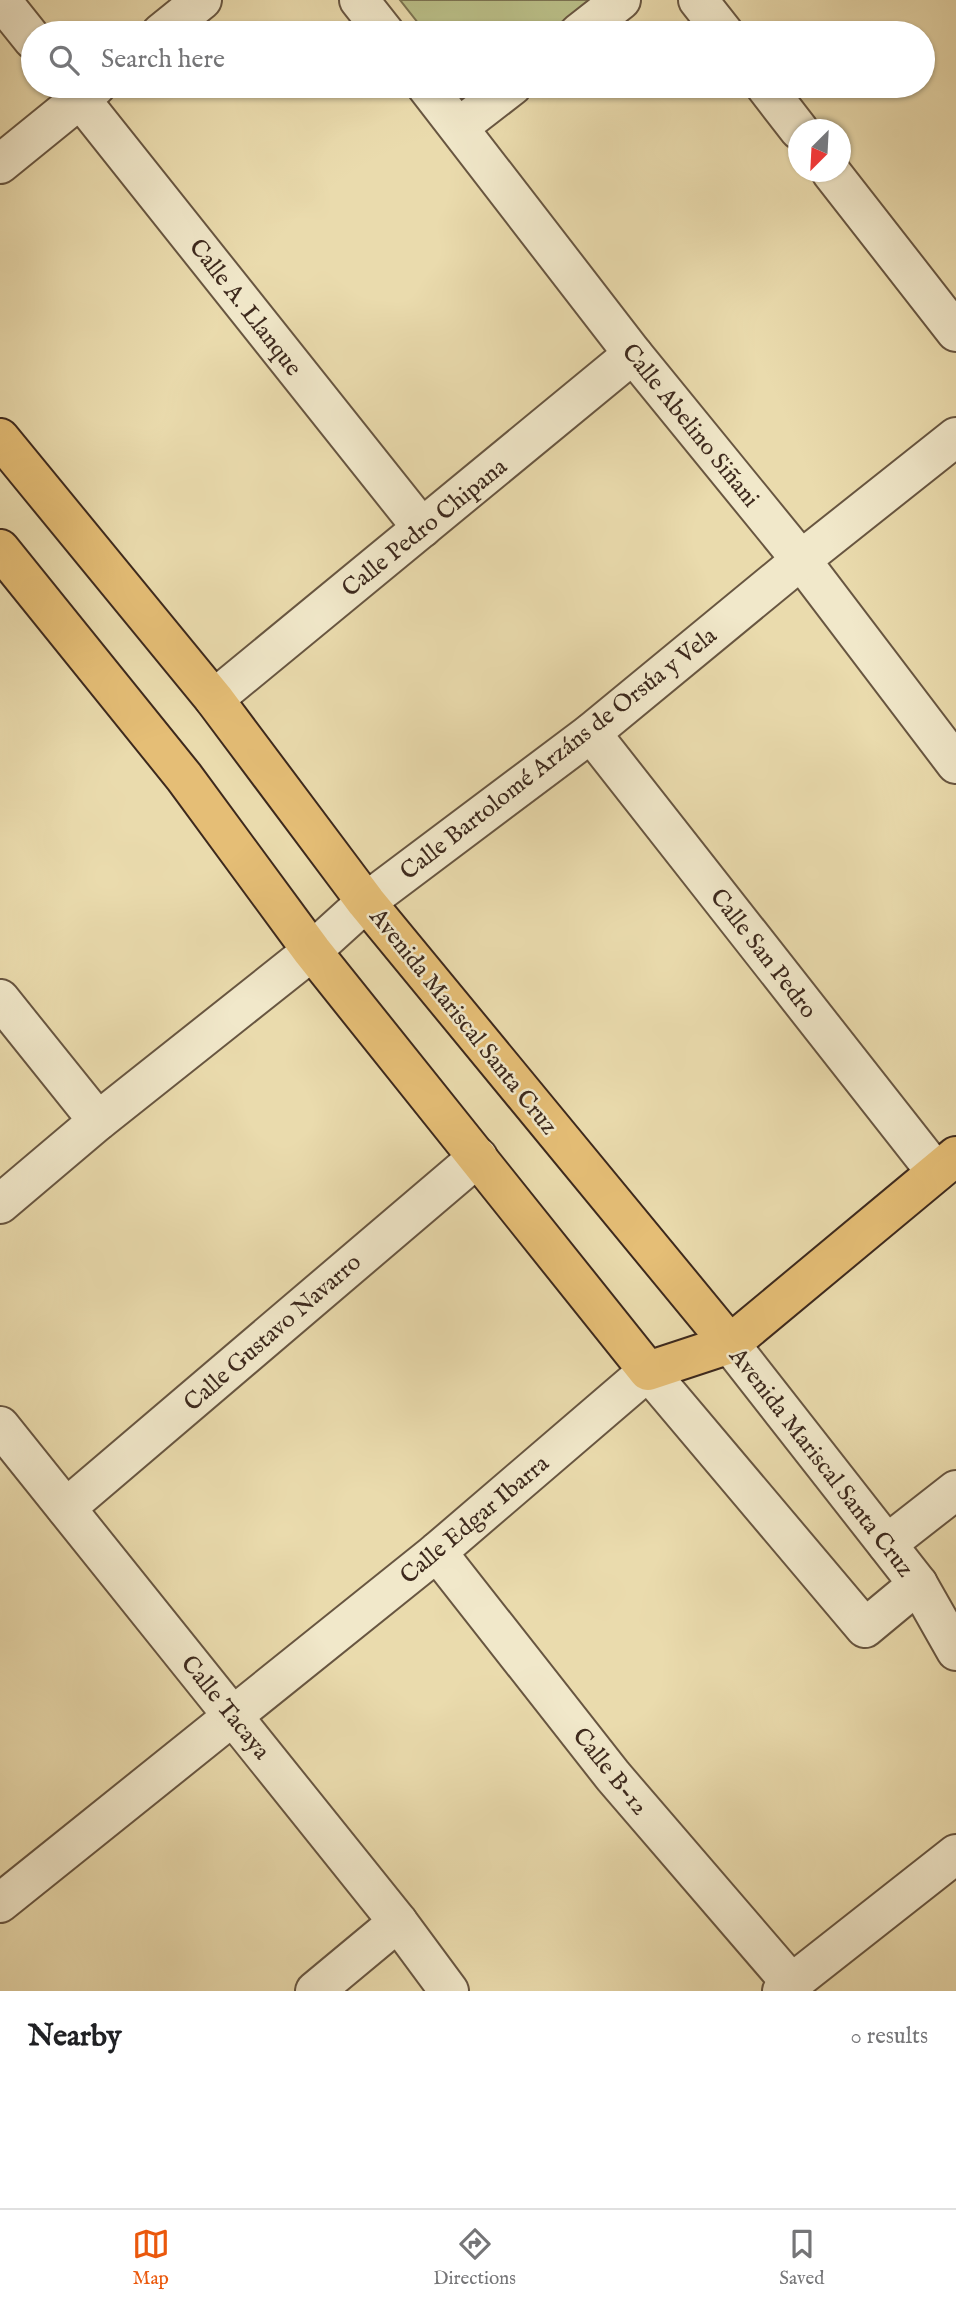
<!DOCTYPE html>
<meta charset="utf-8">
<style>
:root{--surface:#fff;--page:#f2f2f2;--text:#202124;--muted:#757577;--line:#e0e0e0;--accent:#ea580c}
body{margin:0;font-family:"IM FELL English",serif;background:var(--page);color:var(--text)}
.compass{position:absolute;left:788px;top:119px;width:63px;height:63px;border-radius:50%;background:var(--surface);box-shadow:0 2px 5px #0004;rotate:204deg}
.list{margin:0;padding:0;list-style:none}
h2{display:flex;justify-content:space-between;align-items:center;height:91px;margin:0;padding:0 28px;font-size:30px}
h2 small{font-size:23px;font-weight:400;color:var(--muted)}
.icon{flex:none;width:38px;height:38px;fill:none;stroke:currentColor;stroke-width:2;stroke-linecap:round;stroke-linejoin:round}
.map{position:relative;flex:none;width:956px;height:1991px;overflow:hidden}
.search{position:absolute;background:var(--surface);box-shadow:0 2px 5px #0004;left:21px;right:21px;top:21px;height:77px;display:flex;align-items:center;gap:18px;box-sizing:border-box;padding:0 24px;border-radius:38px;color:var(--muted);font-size:26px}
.sheet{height:217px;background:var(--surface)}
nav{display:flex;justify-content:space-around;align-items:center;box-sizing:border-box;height:98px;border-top:2px solid var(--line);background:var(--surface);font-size:19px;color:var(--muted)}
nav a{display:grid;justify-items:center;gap:4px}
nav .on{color:var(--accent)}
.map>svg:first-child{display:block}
</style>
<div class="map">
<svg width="956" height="1991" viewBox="0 0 956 1991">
<rect width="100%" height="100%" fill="#eadbad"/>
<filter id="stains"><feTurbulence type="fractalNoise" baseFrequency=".00286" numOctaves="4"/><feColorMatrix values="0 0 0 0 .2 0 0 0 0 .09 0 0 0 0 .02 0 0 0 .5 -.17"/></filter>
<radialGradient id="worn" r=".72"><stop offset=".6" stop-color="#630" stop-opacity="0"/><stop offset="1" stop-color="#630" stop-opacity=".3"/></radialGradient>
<path fill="#babf88" stroke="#7c7452" stroke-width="2" d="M400,0h190l-43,33h-121z"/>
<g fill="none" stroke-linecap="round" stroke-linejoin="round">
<defs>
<g id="minor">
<path d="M1,0l32,40"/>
<path d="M359,0l26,33"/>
<path d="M698,0l26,33"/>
<path d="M161,33l41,-33"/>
<path d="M579,33l42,-33"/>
<path d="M70,86l352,442"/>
<path d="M426,86l207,268 168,206 155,204"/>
<path d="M765,86l34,44"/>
<path d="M459,127l53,-41"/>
<path d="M0,164l96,-78"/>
<path d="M831,172l125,160"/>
<path d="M214,699l419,-345"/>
<path d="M591,733l345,439"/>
<path d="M0,999l98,122"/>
<path d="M0,1204l98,-83 214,-170 54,-49 225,-169 210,-173 155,-123"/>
<path d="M730,1344l188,240 38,67"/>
<path d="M0,1426l398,496 51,69"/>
<path d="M66,1508l412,-351"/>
<path d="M887,1544l69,-54"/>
<path d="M437,1552l176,224 179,208"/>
<path d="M0,1903l437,-351 211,-181 217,257 53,-44"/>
<path d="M315,1991l83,-69"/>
<path d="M782,1991l174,-137"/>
</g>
<g id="major">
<path d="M0,438l214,261 152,203 364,442"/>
<path d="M0,549l184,228 128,174 336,420 82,-27 226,-188"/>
</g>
</defs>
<use href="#minor" stroke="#685641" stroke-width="42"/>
<use href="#major" stroke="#3d291d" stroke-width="42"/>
<use href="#minor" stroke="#f1e8ca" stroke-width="38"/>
<use href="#major" stroke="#e5be76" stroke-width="38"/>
</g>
<g text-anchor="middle" stroke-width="5" stroke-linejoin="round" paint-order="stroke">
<g font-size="24" fill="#3d291d" stroke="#f1e8ca">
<text transform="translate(246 307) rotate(52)" y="8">Calle A. Llanque</text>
<text transform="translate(691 425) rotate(51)" y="8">Calle Abelino Siñani</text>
<text transform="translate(424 527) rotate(-39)" y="8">Calle Pedro Chipana</text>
<text transform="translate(558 753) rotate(-38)" y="8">Calle Bartolomé Arzáns de Orsúa y Vela</text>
<text transform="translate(764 953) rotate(52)" y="8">Calle San Pedro</text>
<text transform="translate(464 1021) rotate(51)" y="8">Avenida Mariscal Santa Cruz</text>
<text transform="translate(272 1332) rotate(-41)" y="8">Calle Gustavo Navarro</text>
<text transform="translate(822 1462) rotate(52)" y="8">Avenida Mariscal Santa Cruz</text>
<text transform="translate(474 1519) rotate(-40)" y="8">Calle Edgar Ibarra</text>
<text transform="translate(226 1707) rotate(51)" y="8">Calle Tacaya</text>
<text transform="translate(611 1771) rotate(51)" y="8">Calle B-12</text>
</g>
</g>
<rect width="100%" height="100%" filter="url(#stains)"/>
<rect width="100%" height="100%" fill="url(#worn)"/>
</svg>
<svg class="compass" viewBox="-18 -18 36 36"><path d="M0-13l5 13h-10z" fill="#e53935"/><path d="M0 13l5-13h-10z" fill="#757577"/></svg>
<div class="search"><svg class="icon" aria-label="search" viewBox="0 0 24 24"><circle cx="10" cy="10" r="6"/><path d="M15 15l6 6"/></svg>Search here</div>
</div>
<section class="sheet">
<h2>Nearby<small>0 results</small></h2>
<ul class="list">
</ul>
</section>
<nav>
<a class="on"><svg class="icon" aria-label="map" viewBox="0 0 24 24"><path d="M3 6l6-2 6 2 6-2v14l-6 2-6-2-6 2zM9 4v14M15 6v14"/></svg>Map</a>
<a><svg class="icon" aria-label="directions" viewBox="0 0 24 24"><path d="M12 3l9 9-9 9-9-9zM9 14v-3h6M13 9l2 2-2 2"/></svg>Directions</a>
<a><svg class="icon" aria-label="saved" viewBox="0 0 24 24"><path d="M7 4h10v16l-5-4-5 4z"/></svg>Saved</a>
</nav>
